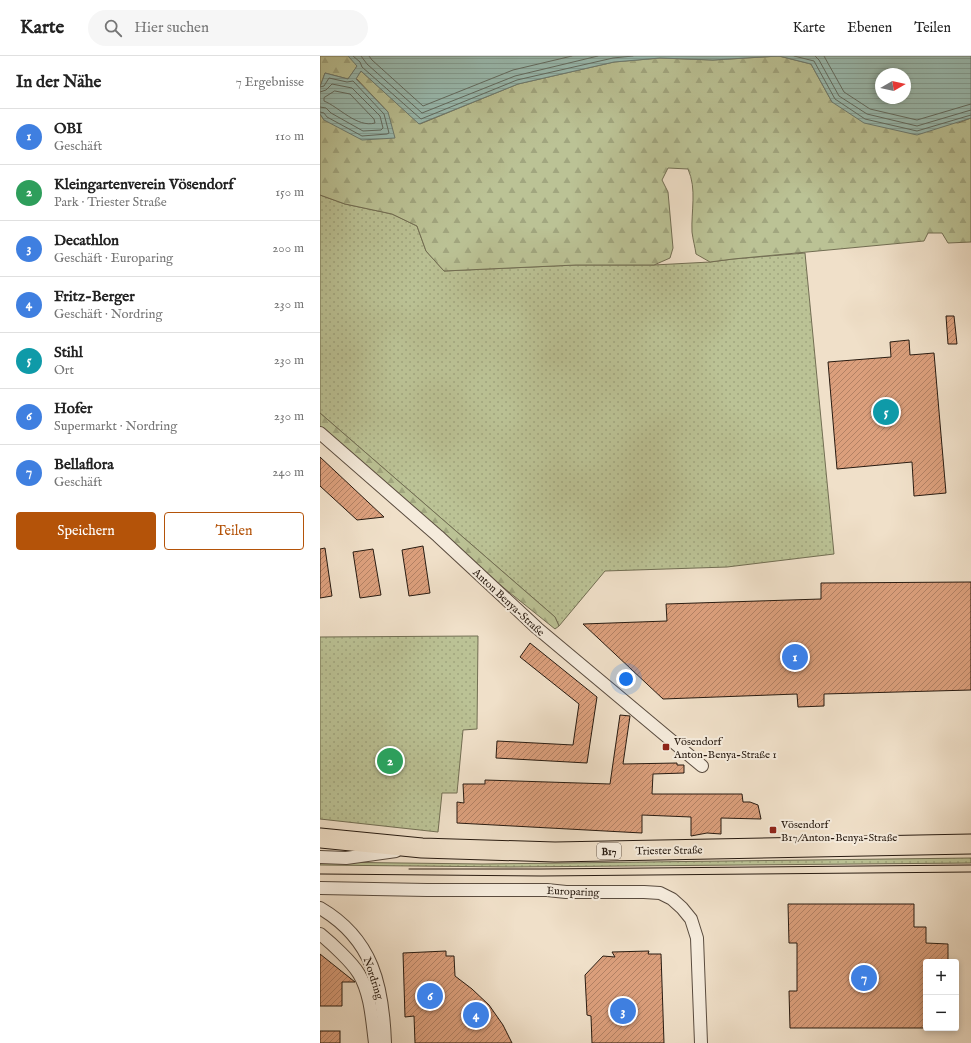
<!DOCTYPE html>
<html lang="de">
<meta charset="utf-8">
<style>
:root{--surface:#fff;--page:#f6f6f6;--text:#222;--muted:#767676;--line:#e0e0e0;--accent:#b45309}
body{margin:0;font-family:"IM FELL English",serif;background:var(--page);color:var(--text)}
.controls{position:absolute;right:12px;bottom:12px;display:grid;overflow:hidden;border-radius:4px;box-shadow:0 2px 6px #0003}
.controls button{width:36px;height:36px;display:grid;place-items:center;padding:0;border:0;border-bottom:1px solid var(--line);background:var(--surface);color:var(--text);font:20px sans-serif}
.compass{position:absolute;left:555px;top:12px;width:36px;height:36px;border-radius:50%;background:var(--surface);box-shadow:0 2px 6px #0003;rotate:81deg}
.you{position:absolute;left:306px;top:623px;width:14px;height:14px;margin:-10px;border:3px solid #fff;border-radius:50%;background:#1a73e8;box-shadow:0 0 0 6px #1a73e833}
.badge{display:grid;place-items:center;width:26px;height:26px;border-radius:50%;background:var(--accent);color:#fff;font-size:13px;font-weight:700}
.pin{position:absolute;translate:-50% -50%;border:2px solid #fff;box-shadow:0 1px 4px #0006}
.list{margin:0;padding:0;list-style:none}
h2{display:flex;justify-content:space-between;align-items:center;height:52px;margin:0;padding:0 16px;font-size:17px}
h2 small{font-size:13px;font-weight:400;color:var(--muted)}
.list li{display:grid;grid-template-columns:26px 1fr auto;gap:12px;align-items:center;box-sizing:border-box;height:56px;padding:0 16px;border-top:1px solid var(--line)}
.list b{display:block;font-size:15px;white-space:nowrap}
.list p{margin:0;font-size:13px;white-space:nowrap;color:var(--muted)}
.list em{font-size:13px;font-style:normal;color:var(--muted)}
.actions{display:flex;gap:8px;padding:12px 16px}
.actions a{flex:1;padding:9px 0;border:1px solid var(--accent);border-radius:4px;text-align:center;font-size:14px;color:var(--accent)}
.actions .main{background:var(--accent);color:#fff}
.icon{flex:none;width:22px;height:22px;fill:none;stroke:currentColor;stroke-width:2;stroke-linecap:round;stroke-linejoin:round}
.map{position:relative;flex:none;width:651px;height:987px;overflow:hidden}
header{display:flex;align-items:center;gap:24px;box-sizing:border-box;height:56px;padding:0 20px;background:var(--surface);border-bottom:1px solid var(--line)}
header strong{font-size:19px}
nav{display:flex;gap:22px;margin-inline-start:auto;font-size:14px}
.search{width:280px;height:36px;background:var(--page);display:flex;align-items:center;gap:10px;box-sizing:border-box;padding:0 14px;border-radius:22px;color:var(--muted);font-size:15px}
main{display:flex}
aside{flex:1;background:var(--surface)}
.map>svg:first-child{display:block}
</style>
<header>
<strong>Karte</strong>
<div class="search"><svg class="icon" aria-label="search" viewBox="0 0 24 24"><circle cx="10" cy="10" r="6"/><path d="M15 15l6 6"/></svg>Hier suchen</div>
<nav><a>Karte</a><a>Ebenen</a><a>Teilen</a></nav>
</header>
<main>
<aside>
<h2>In der Nähe<small>7 Ergebnisse</small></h2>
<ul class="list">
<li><span class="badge" style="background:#3f7fe0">1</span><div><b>OBI</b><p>Geschäft</p></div><em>110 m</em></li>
<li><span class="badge" style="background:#2e9e5b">2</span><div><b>Kleingartenverein Vösendorf</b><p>Park · Triester Straße</p></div><em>150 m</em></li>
<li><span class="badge" style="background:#3f7fe0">3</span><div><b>Decathlon</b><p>Geschäft · Europaring</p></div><em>200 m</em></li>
<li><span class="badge" style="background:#3f7fe0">4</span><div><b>Fritz-Berger</b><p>Geschäft · Nordring</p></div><em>230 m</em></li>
<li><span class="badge" style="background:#0f9aa8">5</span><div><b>Stihl</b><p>Ort</p></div><em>230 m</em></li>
<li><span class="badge" style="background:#3f7fe0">6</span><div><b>Hofer</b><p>Supermarkt · Nordring</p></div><em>230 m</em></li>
<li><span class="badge" style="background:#3f7fe0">7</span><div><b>Bellaflora</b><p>Geschäft</p></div><em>240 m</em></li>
</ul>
<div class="actions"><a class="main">Speichern</a><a>Teilen</a></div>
</aside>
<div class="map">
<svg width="651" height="987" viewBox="0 0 651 987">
<defs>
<pattern id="grass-dots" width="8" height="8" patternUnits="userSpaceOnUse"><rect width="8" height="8" fill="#bbc295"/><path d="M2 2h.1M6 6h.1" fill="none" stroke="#a1a67f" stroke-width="1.8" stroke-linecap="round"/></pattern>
<pattern id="forest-firs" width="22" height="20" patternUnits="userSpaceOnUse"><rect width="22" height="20" fill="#bbc295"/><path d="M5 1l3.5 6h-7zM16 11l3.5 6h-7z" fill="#a1a67f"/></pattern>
<pattern id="water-rules" width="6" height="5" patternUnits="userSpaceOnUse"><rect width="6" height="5" fill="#9abdb3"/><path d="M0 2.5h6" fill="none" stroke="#85a299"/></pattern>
<pattern id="building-hatch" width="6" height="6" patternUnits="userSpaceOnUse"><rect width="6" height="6" fill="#db9f7c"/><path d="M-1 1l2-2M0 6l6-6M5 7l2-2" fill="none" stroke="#b28164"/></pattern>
</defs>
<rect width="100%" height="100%" fill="#f0e0c9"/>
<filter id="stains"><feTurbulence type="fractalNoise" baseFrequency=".005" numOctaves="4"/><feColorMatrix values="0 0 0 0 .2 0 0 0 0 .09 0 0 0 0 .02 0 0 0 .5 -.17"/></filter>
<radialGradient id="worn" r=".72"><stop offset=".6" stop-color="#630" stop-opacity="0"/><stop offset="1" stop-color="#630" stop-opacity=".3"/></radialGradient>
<g fill="url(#grass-dots)" stroke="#726e53">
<path d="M0,139l25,9 47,10 25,12 9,25 18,20 132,-6h78l56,-3 23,-3 72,-6 29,301 -107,13 -122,4 -46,55 -4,-9 -235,-204z"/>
<path d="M158,580l-1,93 -14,1 -6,63h-15l-4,39 -118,-13v-182z"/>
<path d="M651,802v5l-461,4 -190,-2v-3l163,2z"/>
</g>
<g fill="url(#forest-firs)" stroke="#726e53">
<path d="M0,0h28l10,9 -10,14 -23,-6 -5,14z"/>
<path d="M459,0l32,8 21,38 126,21 13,-5v124l-23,1 -6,-10h-14l-4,8 -191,18 -23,3 -14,-8c-1,-7 -3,-14 -4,-22 -1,-21 5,-43 -4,-63l-20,-1 -6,12 6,12 5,56 -3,10 -16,7h-78l-132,6 -18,-20 -9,-25 -25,-12 -47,-10 -25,-9v-81l4,6 64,-8 -32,-34 5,-7 59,53 98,-40 96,-22 46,-4 53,2z"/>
<path d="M0,357l235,204 4,9 -4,3 -71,-57 -164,-144z"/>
</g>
<path fill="url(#water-rules)" stroke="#6c7c72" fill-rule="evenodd" d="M28,0h623v62l-54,17 -53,-12 -32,-21 -21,-38 -32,-8 -66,4 -53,-2 -46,4 -96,22 -99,40 -58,-53 -5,8 32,33 7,26 -33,2 -38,-20 -4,-6v-27l5,-14 23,6 9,-13zM561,18h24v24h-24z"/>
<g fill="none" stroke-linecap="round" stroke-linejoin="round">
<g stroke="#616c62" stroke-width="1">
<path d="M33,0l7,6 2,5 59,52 96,-39 96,-22 20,-2"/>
<path d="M41,0l6,8 55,49 93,-37 83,-20"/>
<path d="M49,0l3,4 51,46 90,-36 59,-14"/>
<path d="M474,0l20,5 21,38 30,20 52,12 54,-16"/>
<path d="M495,0l4,4 20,36 28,18 50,12 54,-16"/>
<path d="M504,0l20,36 26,17 47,11 54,-16"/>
<path d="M0,31l4,-1 5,-8 18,4 6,-1 31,33 5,19 -2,1 -25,2 -35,-19 -3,-4 -4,-1"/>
<path d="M15,35l15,3 24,25 1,4c-18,5 -36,-16 -51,-22v-3z"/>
<path d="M0,36l6,-2 6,-6 20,4 28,28 3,12 -2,2 -18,1 -32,-18 -5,-5 -6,-1"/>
</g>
</g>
<g fill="url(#building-hatch)" stroke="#281b11">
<path d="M626,260h8l3,28h-9z"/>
<path d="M589,284l1,15 24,-2 12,140 -32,3 -2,-34 -75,7 -9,-107 63,-5 -1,-15z"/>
<path d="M0,401l64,60 -27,3 -37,-34z"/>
<path d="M103,490l7,47 -21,3 -7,-46z"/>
<path d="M5,492l7,48 -12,2v-49z"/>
<path d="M53,493l8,46 -21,3 -7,-46z"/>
<path d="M651,526v108l-147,4v12l-26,1 -1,-13 -134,5 -80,-75 84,-3 -1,-17 155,-5v-16z"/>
<path d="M210,587l67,54 -10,66 -91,-5 1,-17 76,4 6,-41 -59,-47z"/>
<path d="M300,659l10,1 -7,48 54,-1v2h7v8l-31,1 -1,20h90l1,8h7l8,3 3,14 -40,-1v16l-14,-1 -16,3v-19l-49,-2v18l-185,-10v-21l7,1 -1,-19h22v-4l125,4z"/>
<path d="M468,848h126v23h12v16l22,1v18h-22v66h-136l-1,-37h8v-48h-8z"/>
<path d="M126,895v5h8l1,20 17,13 17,16 14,20 9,18h-97l-1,-27 -9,1 -2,-64z"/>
<path d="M329,895l-1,3h13l3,89h-72l-1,-27 -4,-1 -2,-40 18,-19 12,1 -3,-5z"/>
<path d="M0,898l35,28h-13v24h-22z"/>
<rect x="0" y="975" width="20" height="12"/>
</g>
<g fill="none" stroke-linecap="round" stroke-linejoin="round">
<defs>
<g id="minor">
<path d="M0,377l118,103 99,92 165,138"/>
<path d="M0,801l26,1 50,-7"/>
<path d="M0,832l107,2h120l19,2h78l16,1 12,6 10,9 9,11 6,19 4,105"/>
<path d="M0,852c53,31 63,78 65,135"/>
<path d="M0,878c11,9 32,28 39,40 12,20 13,47 16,69"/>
</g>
<path id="primary" d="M0,782l102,10 133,4 416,-8"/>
</defs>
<use href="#minor" stroke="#5a4c3f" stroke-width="14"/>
<use href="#primary" stroke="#281b11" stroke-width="21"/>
<use href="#minor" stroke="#f5ebdc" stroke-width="12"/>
<use href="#primary" stroke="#f0e0c9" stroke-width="19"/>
<g stroke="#281b11" stroke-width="1">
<path d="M89,813h132l430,-4"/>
<path d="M0,818l221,2 430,-4"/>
</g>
</g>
<g fill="#8f2418" stroke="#f5ebdc" stroke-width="1.5">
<rect x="342" y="687" width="8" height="8" rx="2"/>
<rect x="449" y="770" width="8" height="8" rx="2"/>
</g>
<g text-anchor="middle" stroke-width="4" stroke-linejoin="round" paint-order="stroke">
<rect fill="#f5ebdc" stroke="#66594e" stroke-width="1" x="277" y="787" width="24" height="16" rx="3"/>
<g font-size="10" font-weight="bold" fill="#281b11">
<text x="289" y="799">B17</text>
</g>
<g font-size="11" fill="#281b11" stroke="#f5ebdc">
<text transform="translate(189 546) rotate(43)" y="4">Anton Benya-Straße</text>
<text transform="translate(349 794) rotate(-1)" y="4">Triester Straße</text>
<text transform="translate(253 835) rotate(2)" y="4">Europaring</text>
<text transform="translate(54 922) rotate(72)" y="4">Nordring</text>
</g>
<g font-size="11" fill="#281b11" stroke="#f5ebdc" text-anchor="start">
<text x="354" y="689">Vösendorf<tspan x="354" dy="13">Anton-Benya-Straße 1</tspan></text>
<text x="461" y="772">Vösendorf<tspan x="461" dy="13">B17/Anton-Benya-Straße</tspan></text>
</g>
</g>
<rect width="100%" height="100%" filter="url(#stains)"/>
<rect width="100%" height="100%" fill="url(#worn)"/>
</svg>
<div class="controls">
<button>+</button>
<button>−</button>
</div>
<svg class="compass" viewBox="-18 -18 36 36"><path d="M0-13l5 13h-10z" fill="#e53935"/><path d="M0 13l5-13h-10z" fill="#767676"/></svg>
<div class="you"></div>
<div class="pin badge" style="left:475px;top:601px;background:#3f7fe0">1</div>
<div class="pin badge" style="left:70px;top:705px;background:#2e9e5b">2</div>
<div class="pin badge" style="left:303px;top:955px;background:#3f7fe0">3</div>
<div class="pin badge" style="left:156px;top:959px;background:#3f7fe0">4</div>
<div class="pin badge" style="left:566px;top:356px;background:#0f9aa8">5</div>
<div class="pin badge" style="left:110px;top:940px;background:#3f7fe0">6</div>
<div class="pin badge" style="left:544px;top:922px;background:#3f7fe0">7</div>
</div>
</main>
